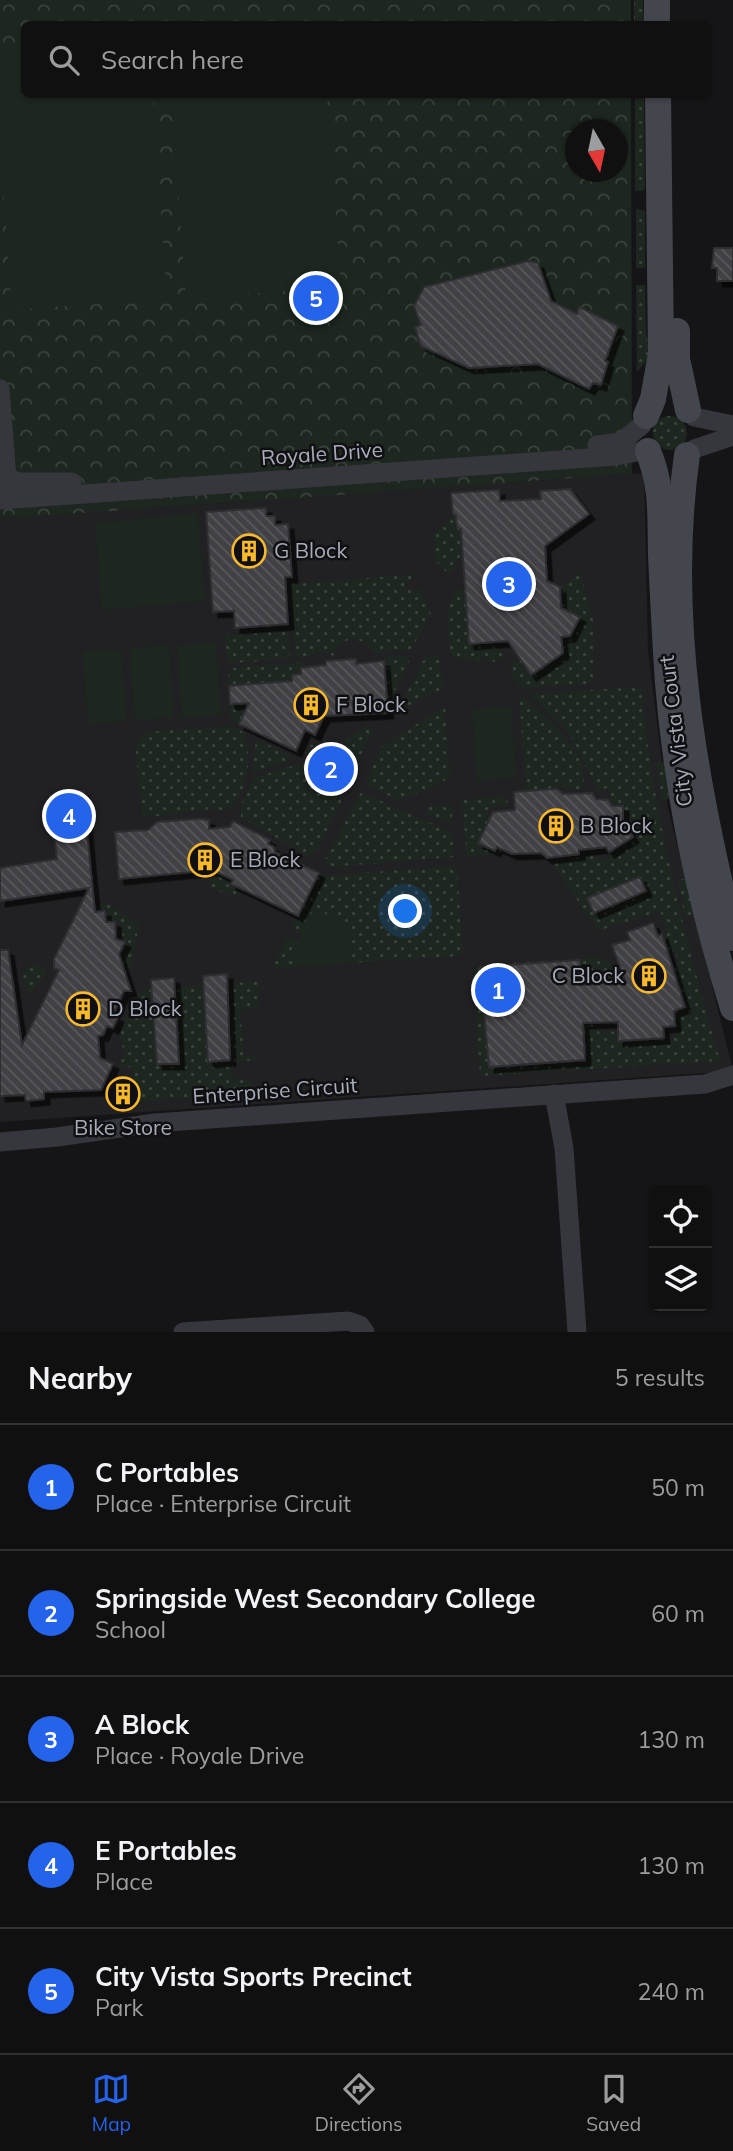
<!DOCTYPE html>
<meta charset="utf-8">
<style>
:root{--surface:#101011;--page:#1e1e1f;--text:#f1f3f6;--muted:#9c9d9f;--line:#303031;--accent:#2563eb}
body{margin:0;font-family:Mulish,sans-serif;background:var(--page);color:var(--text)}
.controls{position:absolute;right:21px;bottom:21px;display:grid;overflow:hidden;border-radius:10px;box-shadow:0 2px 5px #0004}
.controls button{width:63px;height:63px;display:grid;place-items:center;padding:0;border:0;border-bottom:2px solid var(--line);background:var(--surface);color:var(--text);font:35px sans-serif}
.compass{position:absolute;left:565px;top:119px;width:63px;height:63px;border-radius:50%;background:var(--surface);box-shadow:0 2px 5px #0004;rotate:171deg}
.you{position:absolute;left:406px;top:912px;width:24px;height:24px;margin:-18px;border:5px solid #fff;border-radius:50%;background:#1a73e8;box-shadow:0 0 0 10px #1a73e833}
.badge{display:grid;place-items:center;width:46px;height:46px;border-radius:50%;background:var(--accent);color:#fff;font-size:23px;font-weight:700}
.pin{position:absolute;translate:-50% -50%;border:4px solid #fff;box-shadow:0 2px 7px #0006}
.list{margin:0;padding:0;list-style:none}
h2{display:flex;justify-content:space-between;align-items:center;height:91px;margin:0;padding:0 28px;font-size:30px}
h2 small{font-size:23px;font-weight:400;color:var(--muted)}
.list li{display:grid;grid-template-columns:46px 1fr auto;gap:21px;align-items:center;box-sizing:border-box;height:126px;padding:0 28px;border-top:2px solid var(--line)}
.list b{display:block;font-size:26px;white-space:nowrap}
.list p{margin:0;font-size:23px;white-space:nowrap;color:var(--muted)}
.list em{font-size:23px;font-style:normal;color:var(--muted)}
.icon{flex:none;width:38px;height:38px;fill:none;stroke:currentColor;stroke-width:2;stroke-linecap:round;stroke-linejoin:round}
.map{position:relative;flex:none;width:733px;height:1332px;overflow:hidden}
.search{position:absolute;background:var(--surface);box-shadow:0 2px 5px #0004;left:21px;right:21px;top:21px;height:77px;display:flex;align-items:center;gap:18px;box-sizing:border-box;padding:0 24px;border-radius:10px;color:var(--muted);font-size:26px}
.sheet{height:721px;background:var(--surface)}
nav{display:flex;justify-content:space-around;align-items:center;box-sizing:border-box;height:98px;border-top:2px solid var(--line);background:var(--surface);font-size:19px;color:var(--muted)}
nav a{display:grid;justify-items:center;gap:4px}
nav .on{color:var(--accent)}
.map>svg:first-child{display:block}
</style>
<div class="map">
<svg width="733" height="1332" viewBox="0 0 733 1332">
<defs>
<pattern id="grass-dots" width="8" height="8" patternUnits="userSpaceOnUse" patternTransform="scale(1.75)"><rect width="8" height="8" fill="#1d261f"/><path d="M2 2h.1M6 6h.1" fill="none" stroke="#3b433d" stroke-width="1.8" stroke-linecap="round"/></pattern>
<pattern id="park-crowns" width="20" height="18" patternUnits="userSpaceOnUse" patternTransform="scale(1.75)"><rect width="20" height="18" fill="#1d261f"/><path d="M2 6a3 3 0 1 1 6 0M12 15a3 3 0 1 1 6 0" fill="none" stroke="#3b433d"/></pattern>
<pattern id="building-back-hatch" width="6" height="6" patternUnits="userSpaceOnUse" patternTransform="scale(1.75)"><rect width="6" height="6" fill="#3f4044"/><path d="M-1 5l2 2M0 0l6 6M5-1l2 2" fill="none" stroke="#58595d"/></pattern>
<filter id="shadow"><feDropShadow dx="5.5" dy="5.5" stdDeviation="0" flood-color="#0009"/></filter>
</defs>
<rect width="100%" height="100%" fill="#151517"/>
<path fill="#212124" d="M644,473l4,178 19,153 66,267 -733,51v-603z"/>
<g fill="url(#grass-dots)">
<path d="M634,0h9l1,24h-10z"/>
<path d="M635,95h9l1,93 -3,3h-7z"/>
<path d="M636,208l9,3v57h-9z"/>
<path d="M636,285h9l1,48 4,24 -13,15z"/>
<circle cx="670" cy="433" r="17"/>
<path d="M455,515l7,24h7l-17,33 -4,2 -13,-14 -2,-26z"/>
<path d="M580,572l13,48v60l-5,4 -66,4 -11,-12v-12l9,-5 11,15 32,-21 -2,-16 9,-1 9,-19 -18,-9 -1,-21z"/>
<path d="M417,574l-12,9v4l8,5 7,-4 11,26 -20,36 -38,3 -7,-10 -13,-5 -14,6 -6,12 -11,-5 -21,7 -6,-4 -4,-68 2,-2z"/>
<path d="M465,589l1,13h3v42h27l8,13 -10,5 -12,-6 -4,6 -24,-5 -4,-5 -3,-41 10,-21z"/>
<path d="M288,631l2,28 -58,4 -5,-4 -2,-24z"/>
<path d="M439,656l5,32 -46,23 27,-54z"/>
<path d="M385,657l19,-1 5,5 -25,53h-5l-1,-13h10z"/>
<path d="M305,662l-4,12 -9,1 1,8h-32l-20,20 6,3 -8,18 -8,-4 -3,-46 5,-6z"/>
<path d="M641,687c12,128 44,250 79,374l-240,15 -7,-106 7,-5 121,-8c31,18 -3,50 -2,76l19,-2 1,10 56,-4 -1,-26 11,-4 -13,-39h6l-2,-16 -7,1 -7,-19 6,-2 -8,-21 -62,20 -43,-64v-7l38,-4 11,5 7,-5 -2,-4 24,-15 -10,-16v-15h-11l-4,-19 -9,6 -32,-63 -37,-36z"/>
<path d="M519,694c23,19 76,62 63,95l-15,2 -1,-5 -40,5z"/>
<path d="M445,706l5,72 -25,13 -28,9 -31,-16 15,-37z"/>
<path d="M231,726l14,7c7,27 4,60 -19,78l-15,-2 -60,8 -9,-3 -7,-69 11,-13z"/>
<path d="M365,726l9,3 -23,46 -46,-22 4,-8h31z"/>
<path d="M256,739l34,16 -2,6 -36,12z"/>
<path d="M306,762l39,19 2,8 -31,64 -7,4 -68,-40v-13l13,-26z"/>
<path d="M664,762l5,37 -7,1 -6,-37z"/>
<path d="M361,792l91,41 2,24 -125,10 -4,-7z"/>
<path d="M502,796l5,4 1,6 -18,1 -4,9 3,2 -12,25 18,9 2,-4 12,5 -42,4 -5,-54 2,-3z"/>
<path d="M449,804l4,4 -2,16 -25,-11 3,-7z"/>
<path d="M453,866l4,3 6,83 -4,4 -110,7 -1,-19 -34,-36 -12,25 -10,-5 27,-52z"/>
<path d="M208,868l25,12 9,9 -4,9 -28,-10z"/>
<path d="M685,879l8,8 4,20 -4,7 -8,2 -8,-36z"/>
<path d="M108,904l31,20 -8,44 -7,1 -5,-15 5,-12 -5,-21h-11l-1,-11 -24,1 -1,-6z"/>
<path d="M288,937l9,5 -3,7 1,18 -20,1 -1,-3z"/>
<path d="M35,964l6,1 5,7 -14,22 -7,-7 -2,-13 5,-7z"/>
<path d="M258,981l1,27 -19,2 4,47 13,-1 -1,4 -25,3v15l18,2 9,12 -145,12 1,-4 19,-2 -1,-31 -14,1 7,-15 -5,-13v-11l16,-33 7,-6z"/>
</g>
<path fill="url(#park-crowns)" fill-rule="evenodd" d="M0,0h631v24h-607v70l607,1 1,379 -632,45zM576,130h42v42h-42z"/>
<g fill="#1d261f">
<path d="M24,49v45l129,1 14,204 -155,11 -12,-164v-96z"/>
<path d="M171,95h156l14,192 -155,11z"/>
<path d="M198,513l7,88 -103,9 -7,-87z"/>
<path d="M216,642l5,73 -39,3 -5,-73z"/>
<path d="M169,645l5,73 -39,2 -5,-72z"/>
<path d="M121,649l6,72 -39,3 -5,-72z"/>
<path d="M511,706l5,72 -39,3 -5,-72z"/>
<path d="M314,908l35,18v37l-54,4 -1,-18z"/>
</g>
<g fill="url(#building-back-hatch)" stroke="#2f2f33" stroke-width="2" filter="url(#shadow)">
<path d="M714,248h19v33h-16v-13h-5z"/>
<path d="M528,261l10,2 13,38 26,13 2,-7 39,19 -13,35 3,1 -7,23 -8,-2 -4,6 -51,-25 -69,4 -48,-22 -6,-19 6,-2 -7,-19 10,-19z"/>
<path d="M570,489l19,25 -44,32 2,35 13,6 1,21 19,9 -10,19 -9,1 2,16 -32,22 -23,-34 -39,3 -8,-115 -4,-2 -1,-12 -3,-1 -2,-21 48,-3 1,11 41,-2 -1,-8z"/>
<path d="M266,508v8h9v9l13,-1 4,53h-7l3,47 -53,4 -1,-17 -21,1 -7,-100z"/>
<path d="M356,659v5l28,-3 4,52 -64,3 -9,19 -10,-5 -9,21 -57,-27 10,-21 -19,1 -1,-18 63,-5v-6l9,-1v-6l25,-3v-4z"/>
<path d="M557,789l6,5 29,-1 4,6 12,1 4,6h11v15l10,16 -24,15 -3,-5 -27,3v4l-32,4 -6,-5 -29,1 -15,-7 -2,4 -17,-8 15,-31 22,-2 -1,-18z"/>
<path d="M83,791l12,121 10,-1 1,11h9l1,17 9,3 -6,12 12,37h-7l-11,24 5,2 -5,11 -6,-2 -4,9 -5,1 2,22 13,6 -12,26 -57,2v7l-18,2 -1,-6 -25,1v-146h8l14,95 37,-75 -5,-2v-9l35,-71 -89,13v-33l57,-9 -7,-64z"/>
<path d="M199,819l10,1v9l21,-2 3,-6 37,19 -2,4 6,3 1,5 44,21 -21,43 -67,-32 2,-4 -20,-10 -94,9 -4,-47 33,-2 9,-8z"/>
<path d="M640,877l6,14 -52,22 -7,-15z"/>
<path d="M653,923l5,13 4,-2 23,73 -11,4 1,15 -12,1 1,11 -46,3v-19l-35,1 2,37 -96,7 -9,-100 100,-7 1,25 44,-4 -13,-36 18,-5 -3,-8z"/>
<path d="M227,974l3,86 -22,2 -5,-86z"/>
<path d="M174,978l5,86h-22l-6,-84z"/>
</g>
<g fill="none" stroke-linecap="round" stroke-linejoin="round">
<g stroke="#36373d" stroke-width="19">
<path d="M0,389l7,89 -6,10"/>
<path d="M694,417l39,8"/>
<path d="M597,445l24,-3 21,-17"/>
<path d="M694,449l39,-13"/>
<path d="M7,478l13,4h52"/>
<path d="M0,500l616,-44 31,-6"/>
<path d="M554,1094l10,54 13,184"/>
<path d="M0,1142l57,-5 98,-14 550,-39 28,-9"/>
<path d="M183,1332l165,-11 12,4 5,7"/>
</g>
<g stroke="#44464d" stroke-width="26">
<path d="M657,0v24"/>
<path d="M677,331v28l11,51"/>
<path d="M646,416l7,-17 8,-45 -3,-260"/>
<path d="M648,451c15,36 12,66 13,104 2,43 4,86 7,128 9,111 32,219 65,325"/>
<path d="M687,455c-23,160 7,327 46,483"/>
</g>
</g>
<defs>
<symbol id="building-ring" viewBox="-11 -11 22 22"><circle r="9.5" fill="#101012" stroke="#f8b92d" stroke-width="1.5"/><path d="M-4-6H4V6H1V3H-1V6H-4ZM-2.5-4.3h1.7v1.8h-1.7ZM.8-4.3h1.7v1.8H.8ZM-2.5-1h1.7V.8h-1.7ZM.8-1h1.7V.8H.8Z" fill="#f8b92d"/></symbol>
</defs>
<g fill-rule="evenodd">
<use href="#building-ring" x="230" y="532" width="38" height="38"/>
<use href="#building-ring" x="292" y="686" width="38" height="38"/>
<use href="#building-ring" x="537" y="807" width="38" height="38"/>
<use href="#building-ring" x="186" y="841" width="38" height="38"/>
<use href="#building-ring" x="630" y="957" width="38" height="38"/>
<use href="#building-ring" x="64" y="990" width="38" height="38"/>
<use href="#building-ring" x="104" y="1075" width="38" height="38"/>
</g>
<g text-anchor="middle" stroke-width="5" stroke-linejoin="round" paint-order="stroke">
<g font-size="21" fill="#a7acb8" stroke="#101012">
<text transform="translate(322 454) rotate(-4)" y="7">Royale Drive</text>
<text transform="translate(676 731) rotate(-97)" y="7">City Vista Court</text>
<text transform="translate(275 1091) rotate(-4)" y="7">Enterprise Circuit</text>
</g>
<g font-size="21" fill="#a7acb8" stroke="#101012" text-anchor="start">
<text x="274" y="558">G Block</text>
<text x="336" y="712">F Block</text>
<text x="580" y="833">B Block</text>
<text x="230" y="867">E Block</text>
<text x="624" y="983" text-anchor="end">C Block</text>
<text x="108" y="1016">D Block</text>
<text x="123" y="1135" text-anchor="middle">Bike Store</text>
</g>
</g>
</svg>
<div class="controls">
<button><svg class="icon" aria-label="locate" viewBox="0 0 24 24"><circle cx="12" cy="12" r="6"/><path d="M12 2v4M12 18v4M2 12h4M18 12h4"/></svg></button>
<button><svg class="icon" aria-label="layers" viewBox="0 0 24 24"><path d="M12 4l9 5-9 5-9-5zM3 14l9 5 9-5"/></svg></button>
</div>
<svg class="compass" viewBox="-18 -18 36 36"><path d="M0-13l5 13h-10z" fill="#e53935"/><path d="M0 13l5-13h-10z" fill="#9c9d9f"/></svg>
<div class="you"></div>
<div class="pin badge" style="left:498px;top:990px">1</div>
<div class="pin badge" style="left:331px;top:769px">2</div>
<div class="pin badge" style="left:509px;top:584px">3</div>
<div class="pin badge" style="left:69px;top:816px">4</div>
<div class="pin badge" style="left:316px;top:298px">5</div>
<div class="search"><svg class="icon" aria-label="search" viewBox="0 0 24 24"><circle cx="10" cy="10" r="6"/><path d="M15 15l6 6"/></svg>Search here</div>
</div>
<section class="sheet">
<h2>Nearby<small>5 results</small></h2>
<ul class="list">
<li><span class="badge">1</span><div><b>C Portables</b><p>Place · Enterprise Circuit</p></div><em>50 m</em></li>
<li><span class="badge">2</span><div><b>Springside West Secondary College</b><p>School</p></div><em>60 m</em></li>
<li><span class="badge">3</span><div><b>A Block</b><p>Place · Royale Drive</p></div><em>130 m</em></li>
<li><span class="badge">4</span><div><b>E Portables</b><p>Place</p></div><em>130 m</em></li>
<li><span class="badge">5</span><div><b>City Vista Sports Precinct</b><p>Park</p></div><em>240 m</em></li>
</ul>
</section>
<nav>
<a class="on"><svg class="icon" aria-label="map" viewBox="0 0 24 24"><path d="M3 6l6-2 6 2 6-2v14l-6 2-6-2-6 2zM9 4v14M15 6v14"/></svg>Map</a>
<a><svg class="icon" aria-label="directions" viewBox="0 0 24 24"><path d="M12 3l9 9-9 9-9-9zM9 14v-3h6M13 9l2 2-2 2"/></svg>Directions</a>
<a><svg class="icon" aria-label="saved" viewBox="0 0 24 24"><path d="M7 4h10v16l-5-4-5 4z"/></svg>Saved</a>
</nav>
